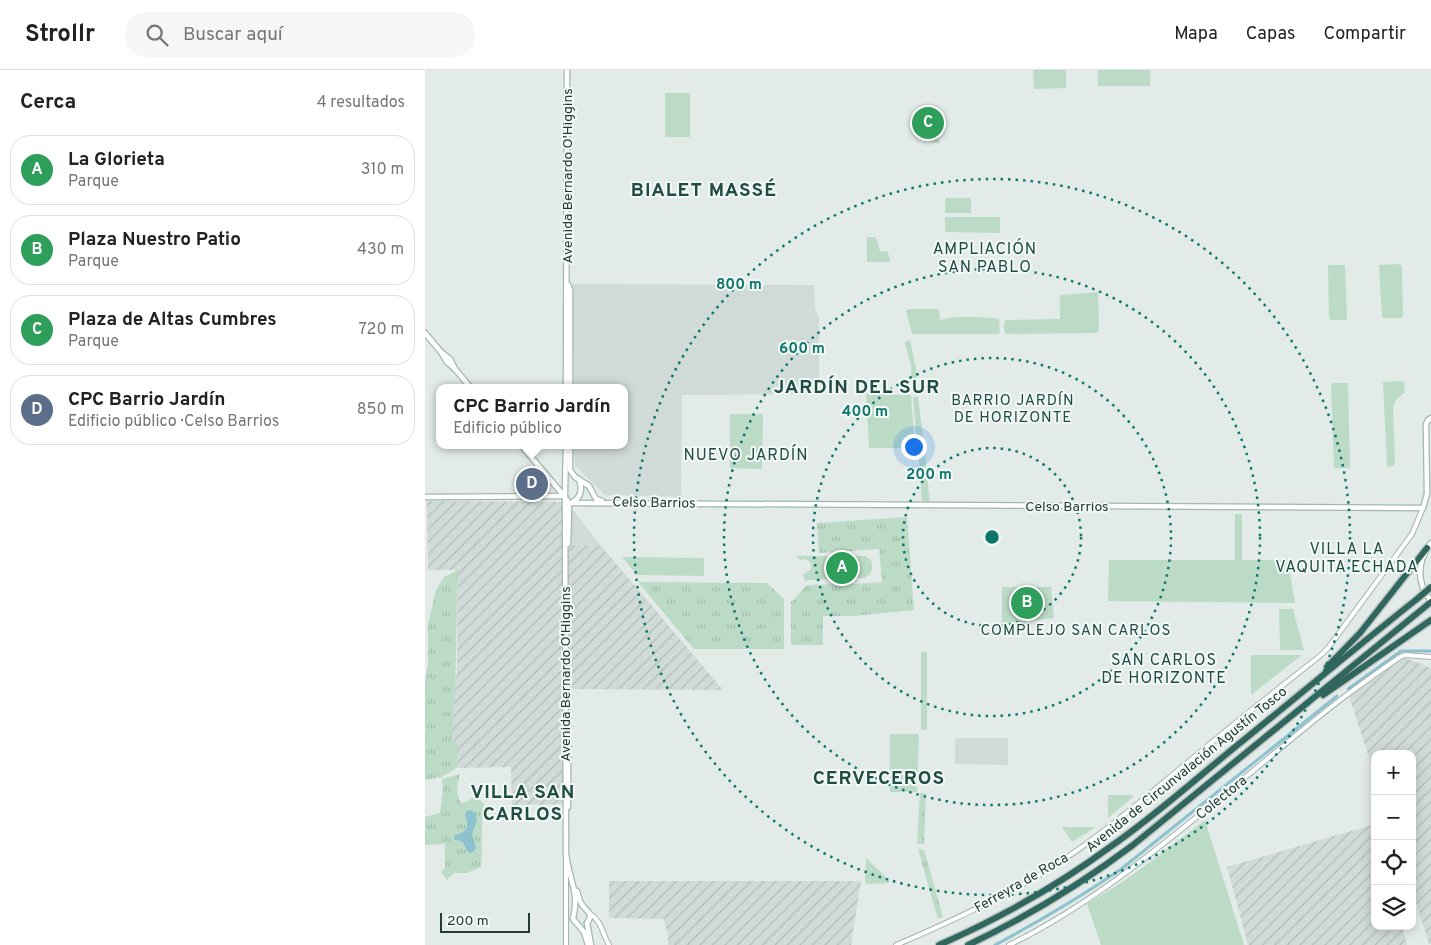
<!DOCTYPE html>
<html lang="es">
<meta charset="utf-8">
<style>
:root{--surface:#fff;--page:#f6f6f6;--text:#222;--muted:#767676;--line:#e0e0e0;--accent:#7c503e}
body{margin:0;font-family:Overpass,sans-serif;background:var(--page);color:var(--text)}
.controls{position:absolute;right:15px;bottom:15px;display:grid;overflow:hidden;border-radius:10px;box-shadow:0 2px 12px #0003}
.controls button{width:45px;height:45px;display:grid;place-items:center;padding:0;border:0;border-bottom:1px solid var(--line);background:var(--surface);color:var(--text);font:25px sans-serif}
.scale{position:absolute;left:15px;bottom:12px;width:90px;box-sizing:border-box;padding-left:5px;border:2px solid #233b36;border-top:0;font-size:14px;line-height:18px;white-space:nowrap;color:#233b36;-webkit-text-stroke:4px #f2f8f5;paint-order:stroke}
.you{position:absolute;left:488px;top:376px;width:18px;height:18px;margin:-12px;border:4px solid #fff;border-radius:50%;background:#1a73e8;box-shadow:0 0 0 8px #1a73e833}
.badge{display:grid;place-items:center;width:32px;height:32px;border-radius:50%;background:var(--accent);color:#fff;font-size:16px;font-weight:700}
.pin{position:absolute;translate:-50% -50%;border:2px solid #fff;box-shadow:0 1px 5px #0006}
.popup{position:absolute;left:11px;top:314px;width:192px;height:65px;box-sizing:border-box;display:grid;place-content:center;border-radius:10px;background:var(--surface);filter:drop-shadow(0 1px 4px #0005);font-size:16px;white-space:nowrap;color:var(--muted)}
.popup b{font-size:19px;color:var(--text)}
.popup::after{content:'';position:absolute;left:50%;top:100%;margin-left:-10px;border:10px solid transparent;border-top-color:var(--surface)}
.list{margin:0;padding:0;list-style:none}
h2{display:flex;justify-content:space-between;align-items:center;height:65px;margin:0;padding:0 20px;font-size:21px}
h2 small{font-size:16px;font-weight:400;color:var(--muted)}
.list li{display:grid;grid-template-columns:32px 1fr auto;gap:15px;align-items:center;box-sizing:border-box;height:70px;margin:0 10px 10px;padding:0 10px;border:1px solid var(--line);border-radius:20px}
.list b{display:block;font-size:19px;white-space:nowrap}
.list p{margin:0;font-size:16px;white-space:nowrap;color:var(--muted)}
.list em{font-size:16px;font-style:normal;color:var(--muted)}
.icon{flex:none;width:28px;height:28px;fill:none;stroke:currentColor;stroke-width:2;stroke-linecap:round;stroke-linejoin:round}
.map{position:relative;flex:none;width:1006px;height:875px;overflow:hidden}
header{display:flex;align-items:center;gap:30px;box-sizing:border-box;height:70px;padding:0 25px;background:var(--surface);border-bottom:1px solid var(--line)}
header strong{font-size:24px}
nav{display:flex;gap:28px;margin-inline-start:auto;font-size:18px}
.search{width:350px;height:45px;background:var(--page);display:flex;align-items:center;gap:12px;box-sizing:border-box;padding:0 18px;border-radius:28px;color:var(--muted);font-size:19px}
main{display:flex}
aside{flex:1;background:var(--surface)}
.map>svg:first-child{display:block}
</style>
<header>
<strong>Strollr</strong>
<div class="search"><svg class="icon" aria-label="search" viewBox="0 0 24 24"><circle cx="10" cy="10" r="6"/><path d="M15 15l6 6"/></svg>Buscar aquí</div>
<nav><a>Mapa</a><a>Capas</a><a>Compartir</a></nav>
</header>
<main>
<aside>
<h2>Cerca<small>4 resultados</small></h2>
<ul class="list">
<li><span class="badge" style="background:#2e9e5b">A</span><div><b>La Glorieta</b><p>Parque</p></div><em>310 m</em></li>
<li><span class="badge" style="background:#2e9e5b">B</span><div><b>Plaza Nuestro Patio</b><p>Parque</p></div><em>430 m</em></li>
<li><span class="badge" style="background:#2e9e5b">C</span><div><b>Plaza de Altas Cumbres</b><p>Parque</p></div><em>720 m</em></li>
<li><span class="badge" style="background:#5c6f8a">D</span><div><b>CPC Barrio Jardín</b><p>Edificio público · Celso Barrios</p></div><em>850 m</em></li>
</ul>
</aside>
<div class="map">
<svg width="1006" height="875" viewBox="0 0 1006 875">
<defs>
<pattern id="industrial-furrows" width="10" height="10" patternUnits="userSpaceOnUse" patternTransform="scale(1.25)"><rect width="10" height="10" fill="#d0dbd7"/><path d="M-1 1l2-2M0 10L10 0M9 11l2-2" fill="none" stroke="#b2bdb9"/></pattern>
<pattern id="grass-tufts" width="24" height="20" patternUnits="userSpaceOnUse" patternTransform="scale(1.25)"><rect width="24" height="20" fill="#bcdbc6"/><path d="M3 7l-1-3M5 7V3M7 7l1-3M15 17l-1-3M17 17v-4M19 17l1-3" fill="none" stroke="#a1bdab"/></pattern>
</defs>
<rect width="100%" height="100%" fill="#e2ebe8"/>
<g fill="#d0dbd7">
<path d="M147,214l242,1 1,25 4,6v78l-137,1 -1,102 -77,-2 -29,-30 -1,-20h51v-57h-51z"/>
<path d="M142,432l34,44 -38,-1z"/>
<path d="M530,668h53v27l-53,-1z"/>
</g>
<g fill="url(#industrial-furrows)">
<path d="M3,431l135,1v43l38,1 122,144 -152,-1v115l-59,1 -1,-38 -54,1 1,-26 -6,-1v-47l5,-22 1,-102h-30l-1,-67z"/>
<path d="M978,587l28,11v276h-2l-17,-55v-135h-37v22l-26,-80z"/>
<path d="M950,754v102h27l5,19h-159l-21,-78z"/>
<path d="M184,811h252l-10,64h-183v-9l-4,-17 -55,-1z"/>
</g>
<g fill="url(#grass-tufts)">
<path d="M482,447l7,93 -60,6h-31v29h-32v-43l16,-17 46,-1 29,-2 -3,-33 -60,4 -2,-30z"/>
<path d="M33,500l-3,119 -3,52 6,1 -1,26 -15,9 -17,3v-100l3,-15v-41l8,-34 8,-13z"/>
<path d="M213,512l129,1 17,16v50h-90z"/>
<path d="M35,704c-3,12 -5,20 2,30l10,-6 7,1 5,5c-4,21 -1,42 -3,63l-14,6h-13l-7,7 -6,-8 4,-4v-24l-20,1v-28l15,-4 3,-25 -1,-9z"/>
<path d="M495,723h6l-2,51h-7z"/>
<path d="M493,779l6,1 19,67 -5,2z"/>
</g>
<g fill="#bcdbc6">
<path d="M608,0h33v18l-32,1z"/>
<rect x="673" y="0" width="52" height="16"/>
<rect x="240" y="23" width="25" height="44"/>
<path d="M492,41h22v33l-22,-8z"/>
<rect x="520" y="128" width="26" height="15"/>
<path d="M520,147h55v16l-55,-1z"/>
<path d="M442,167h9l4,14 8,1 2,10h-23z"/>
<path d="M975,194l2,3 1,49 -1,2h-19l-1,-1 -3,-52z"/>
<path d="M904,195h16l2,52 -1,3h-15l-2,-2 -1,-51z"/>
<path d="M673,222l1,40 -3,1 -90,1c-3,-4 -3,-11 0,-14l54,-1v-24z"/>
<path d="M484,239h30l1,11c18,-5 40,-3 59,-1l1,14 -2,1h-86l-6,-23z"/>
<path d="M485,270l6,29 2,22 -2,1 -4,-1 -1,-26 -6,-21v-2z"/>
<path d="M976,311l3,1 1,10 -9,8 -3,7 2,56 -2,3 -6,1 -4,-85z"/>
<path d="M908,313h15l2,85h-16l-3,-83z"/>
<path d="M441,324l45,1 4,53h-46z"/>
<path d="M488,327h5l6,49h-7z"/>
<path d="M305,344h33l-1,55 -32,-1z"/>
<path d="M493,378h6l6,56h-8z"/>
<path d="M810,444h7v46h44l1,-4 8,47 -187,-2 1,-41h126z"/>
<path d="M371,486h69l6,4c3,8 1,14 -7,18l-55,2 -4,1 -2,-6 8,-6v-6l-5,-4 -6,1z"/>
<path d="M197,487l82,1v18l-67,-1z"/>
<path d="M577,517h49l3,31 -52,6z"/>
<path d="M854,539h14l11,41h-24z"/>
<rect x="496" y="582" width="6" height="78"/>
<path d="M826,585h51l-51,40z"/>
<path d="M465,664h29l-2,58h-27z"/>
<path d="M683,725h24l1,2 -25,21z"/>
<path d="M780,750l39,125h-143l-14,-41 34,-21 32,-23z"/>
<path d="M637,757h34l-24,15z"/>
<path d="M441,788l23,22v3l-22,1 -2,-2z"/>
</g>
<path fill="#8dc1ce" d="M46,740l4,3 2,7 -5,14 4,14 -3,4 -3,1c-8,-6 -3,-12 -15,-13l-1,-1 1,-4 7,-2 5,-5v-7l-2,-7 2,-3z"/>
<g fill="none" stroke-linecap="round" stroke-linejoin="round">
<g stroke="#8dc1ce" stroke-width="3">
<path d="M923,619l53,-38h30"/>
<path d="M570,875c43,-23 85,-48 125,-75l217,-174"/>
</g>
<defs>
<g id="tertiary">
<path d="M141,790v85"/>
<path d="M164,843c14,9 12,19 20,32"/>
<path d="M471,875c52,-22 104,-46 153,-76 56,-35 105,-79 156,-121 38,-32 77,-62 116,-93l7,-7 84,-114 11,-26"/>
<path d="M584,875c78,-38 145,-93 211,-147 42,-34 82,-69 124,-101 19,-14 37,-27 56,-40l5,-2 26,2"/>
</g>
<g id="secondary">
<path d="M143,215l2,5v98"/>
<path d="M0,263l16,19 6,10 8,7 16,19"/>
<path d="M16,282l9,7 5,10"/>
<path d="M141,318l1,-318"/>
<path d="M96,375l44,52"/>
<path d="M141,375l-1,46 1,362c1,16 8,30 9,45 1,8 -1,14 -2,21l11,13 4,13"/>
<path d="M145,375v25l5,7 14,9 7,13 6,2"/>
<path d="M0,427l140,-1"/>
<path d="M142,430l2,8 -1,36"/>
<path d="M146,433l852,5 4,-14 -1,-70 2,-4 3,-2"/>
<path d="M146,433c10,-5 12,-13 8,-24"/>
<path d="M1006,473c-14,18 -15,40 0,58"/>
<path d="M143,737v-88"/>
<path d="M152,821c1,4 2,8 4,12 4,8 14,10 6,20"/>
<path d="M162,853l4,22"/>
</g>
<g id="motorway">
<path d="M902,597l33,-34 67,-85"/>
<path d="M898,625l108,-75"/>
<path d="M514,875c61,-27 118,-59 171,-98 42,-29 80,-63 119,-95 63,-51 125,-103 188,-153"/>
<path d="M543,875c59,-28 113,-61 165,-100l298,-243"/>
</g>
</defs>
<use href="#tertiary" stroke="#a5b3af" stroke-width="6"/>
<use href="#secondary" stroke="#a1b7b0" stroke-width="7"/>
<use href="#motorway" stroke="#c1c8c7" stroke-width="9"/>
<use href="#tertiary" stroke="#fff" stroke-width="4"/>
<use href="#secondary" stroke="#fff" stroke-width="4.5"/>
<use href="#motorway" stroke="#30665d" stroke-width="6"/>
<defs>
<path id="motorway-bridge" d="M992,529l14,-12"/>
</defs>
<use href="#motorway-bridge" stroke="#c1c8c7" stroke-width="9" stroke-linecap="butt"/>
<use href="#motorway-bridge" stroke="#30665d" stroke-width="6"/>
</g>
<g fill="none" stroke="#0f766e" stroke-width="2.5" stroke-dasharray="2.5 5">
<circle cx="567" cy="467" r="89"/>
<circle cx="567" cy="467" r="179"/>
<circle cx="567" cy="467" r="268"/>
<circle cx="567" cy="467" r="358"/>
</g>
<g text-anchor="middle" stroke-width="4" stroke-linejoin="round" paint-order="stroke">
<g font-size="14" fill="#233b36" stroke="#f2f8f5">
<text transform="translate(142 106) rotate(-90)" y="5">Avenida Bernardo O'Higgins</text>
<text transform="translate(229 432) rotate(1)" y="5">Celso Barrios</text>
<text x="642" y="441">Celso Barrios</text>
<text transform="translate(140 604) rotate(-90)" y="5">Avenida Bernardo O'Higgins</text>
<text transform="translate(761 699) rotate(-39)" y="5">Avenida de Circunvalación Agustín Tosco</text>
<text transform="translate(796 727) rotate(-39)" y="5">Colectora</text>
<text transform="translate(596 812) rotate(-30)" y="5">Ferreyra de Roca</text>
</g>
<g font-size="15" letter-spacing="1" fill="#204c44" stroke="#f2f8f5">
<text x="588" y="335">BARRIO JARDÍN<tspan x="588" dy="17">DE HORIZONTE</tspan></text>
<text x="651" y="565">COMPLEJO SAN CARLOS</text>
</g>
<g font-size="16" letter-spacing="1" fill="#204c44" stroke="#f2f8f5">
<text x="560" y="184">AMPLIACIÓN<tspan x="560" dy="18">SAN PABLO</tspan></text>
<text x="321" y="390">NUEVO JARDÍN</text>
<text x="922" y="484">VILLA LA<tspan x="922" dy="18">VAQUITA ECHADA</tspan></text>
<text x="739" y="595">SAN CARLOS<tspan x="739" dy="18">DE HORIZONTE</tspan></text>
</g>
<g font-size="19" font-weight="bold" letter-spacing="1" fill="#204c44" stroke="#f2f8f5">
<text x="279" y="126">BIALET MASSÉ</text>
<text x="432" y="323">JARDÍN DEL SUR</text>
<text x="454" y="714">CERVECEROS</text>
<text x="98" y="728">VILLA SAN<tspan x="98" dy="22">CARLOS</tspan></text>
</g>
</g>
<circle cx="567" cy="467" r="8" fill="#0f766e" stroke="#f2f8f5" stroke-width="2.5"/>
<g font-size="15" text-anchor="middle" font-weight="bold" fill="#0f766e" stroke="#f2f8f5" stroke-width="4" stroke-linejoin="round" paint-order="stroke">
<text x="314" y="219">800 m</text>
<text x="377" y="283">600 m</text>
<text x="440" y="346">400 m</text>
<text x="504" y="409">200 m</text>
</g>
</svg>
<div class="controls">
<button>+</button>
<button>−</button>
<button><svg class="icon" aria-label="locate" viewBox="0 0 24 24"><circle cx="12" cy="12" r="6"/><path d="M12 2v4M12 18v4M2 12h4M18 12h4"/></svg></button>
<button><svg class="icon" aria-label="layers" viewBox="0 0 24 24"><path d="M12 4l9 5-9 5-9-5zM3 14l9 5 9-5"/></svg></button>
</div>
<div class="scale">200 m</div>
<div class="you"></div>
<div class="pin badge" style="left:417px;top:498px;background:#2e9e5b">A</div>
<div class="pin badge" style="left:602px;top:533px;background:#2e9e5b">B</div>
<div class="pin badge" style="left:503px;top:53px;background:#2e9e5b">C</div>
<div class="pin badge" style="left:107px;top:414px;background:#5c6f8a">D</div>
<div class="popup"><b>CPC Barrio Jardín</b>Edificio público</div>
</div>
</main>
